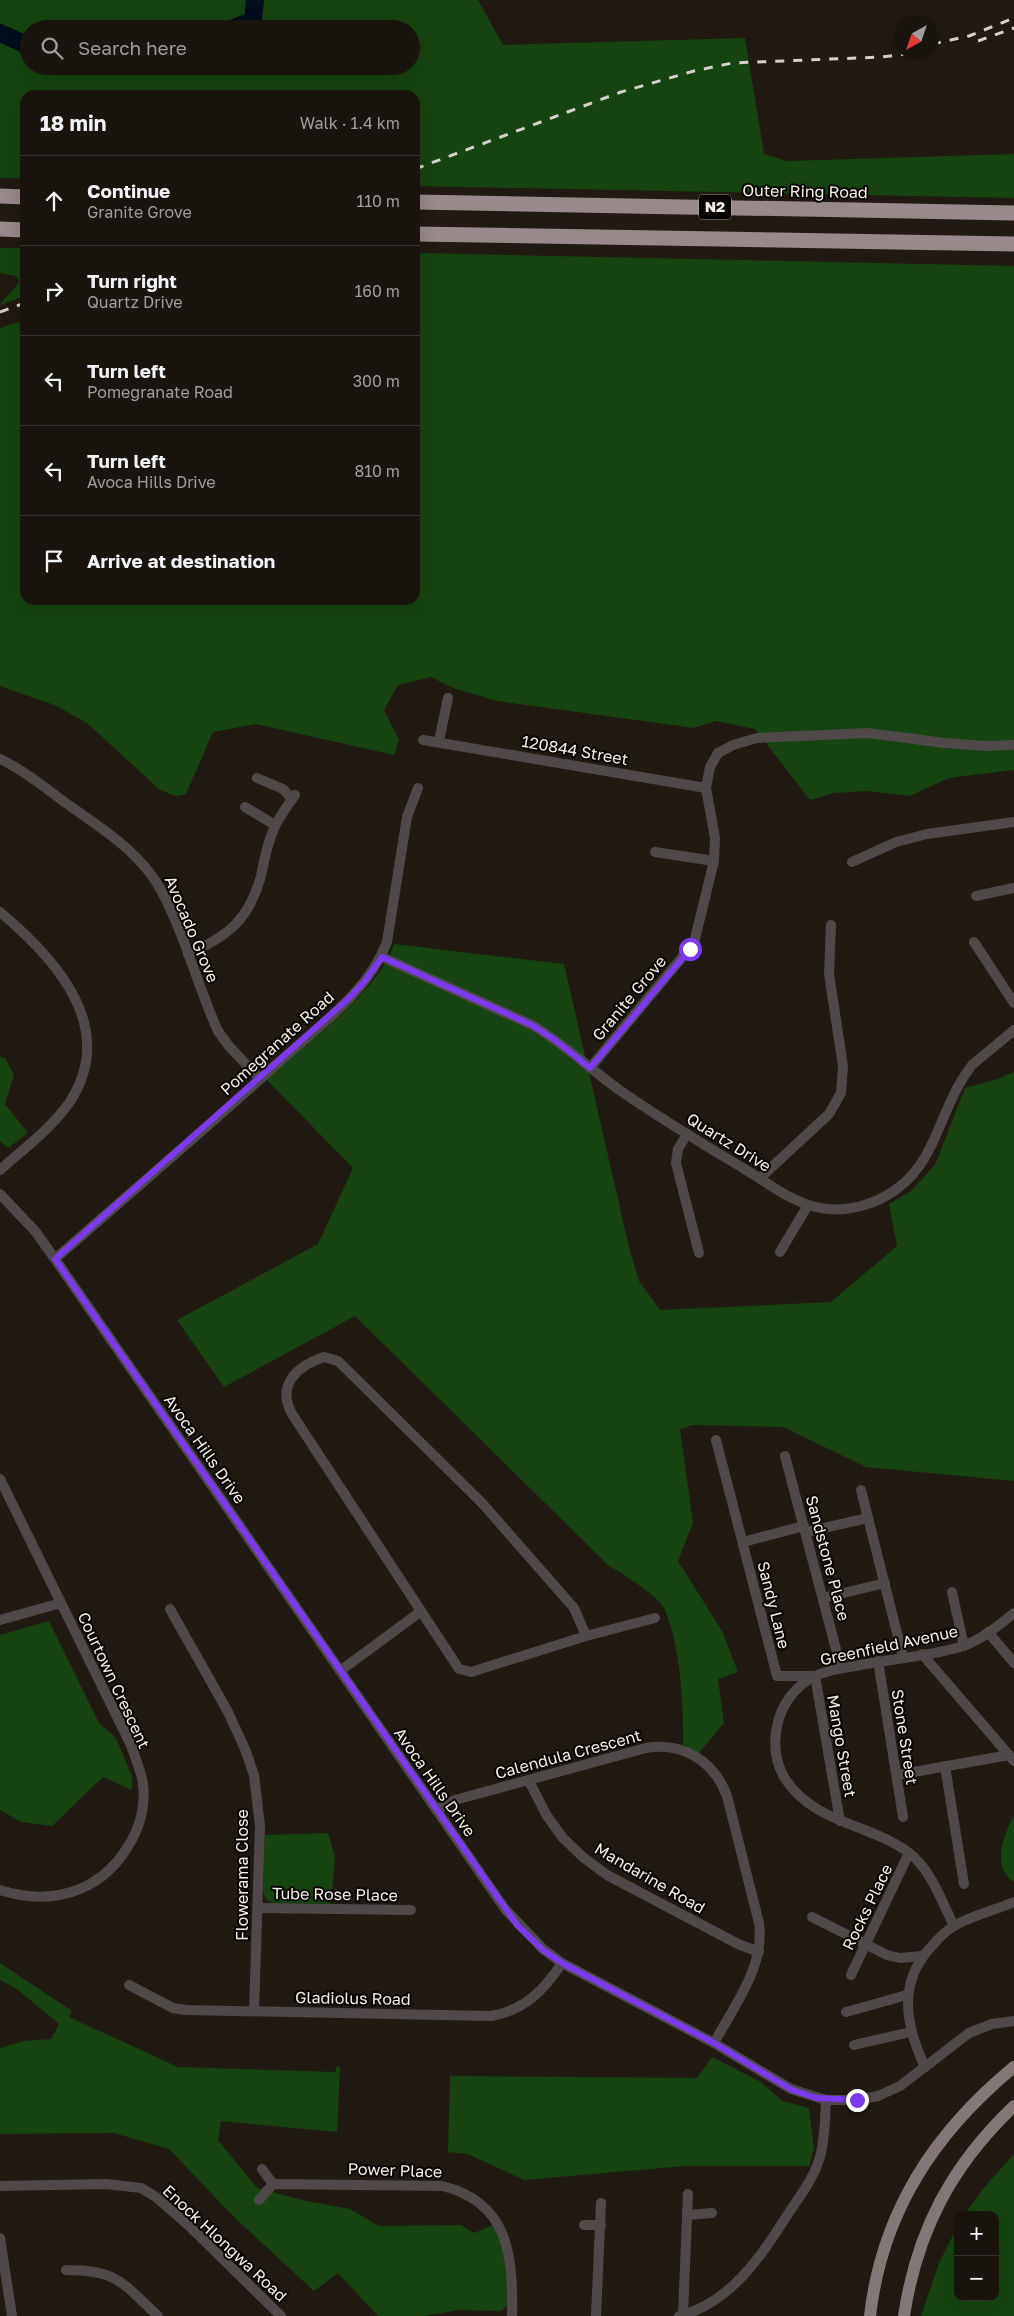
<!DOCTYPE html>
<meta charset="utf-8">
<style>
:root{--surface:#19140e;--page:#26211c;--text:#f1f3f6;--muted:#9f9e9e;--line:#37332e}
body{margin:0;font-family:"Golos Text",sans-serif;background:var(--page);color:var(--text)}
.controls{position:absolute;right:15px;bottom:15px;display:grid;overflow:hidden;border-radius:10px;box-shadow:0 5px 20px #0002}
.controls button{width:45px;height:45px;display:grid;place-items:center;padding:0;border:0;border-bottom:1px solid var(--line);background:var(--surface);color:var(--text);font:25px sans-serif}
.compass{position:absolute;left:894px;top:15px;width:45px;height:45px;border-radius:50%;background:var(--surface);box-shadow:0 5px 20px #0002;rotate:220deg}
.stop{position:absolute;width:15px;height:15px;margin:-11px;border:4px solid #7c3aed;border-radius:50%;background:#fff}
.stop.end{background:#7c3aed;border-color:#fff;box-shadow:0 1px 5px #0008}
.list{margin:0;padding:0;list-style:none}
h2{display:flex;justify-content:space-between;align-items:center;height:65px;margin:0;padding:0 20px;font-size:21px}
h2 small{font-size:16px;font-weight:400;color:var(--muted)}
.list li{display:grid;grid-template-columns:32px 1fr auto;gap:15px;align-items:center;box-sizing:border-box;height:90px;padding:0 20px;border-top:1px solid var(--line)}
.list b{display:block;font-size:19px;white-space:nowrap}
.list p{margin:0;font-size:16px;white-space:nowrap;color:var(--muted)}
.list em{font-size:16px;font-style:normal;color:var(--muted)}
.icon{flex:none;width:28px;height:28px;fill:none;stroke:currentColor;stroke-width:2;stroke-linecap:round;stroke-linejoin:round}
.map{position:relative;flex:none;width:1014px;height:2316px;overflow:hidden}
.search{position:absolute;background:var(--surface);box-shadow:0 5px 20px #0002;left:20px;top:20px;width:400px;height:55px;display:flex;align-items:center;gap:12px;box-sizing:border-box;padding:0 18px;border-radius:28px;color:var(--muted);font-size:19px}
.panel{position:absolute;background:var(--surface);box-shadow:0 5px 20px #0002;left:20px;top:90px;width:400px;height:515px;border-radius:15px}
.map>svg:first-child{display:block}
</style>
<div class="map">
<svg width="1014" height="2316" viewBox="0 0 1014 2316">
<rect width="100%" height="100%" fill="#211a12"/>
<g fill="#164311" fill-rule="evenodd">
<path d="M0,0h478l25,45 242,-7 19,116 23,7 227,-7v44l-599,-12v-91h-390v83h-25zM29,29h382v37h-382z"/>
<path d="M0,248h25v48l-25,9c5,-10 16,-14 19,-24l-3,-5 -16,-3z"/>
<path d="M415,253l599,13v504l-65,8 -39,18 -43,-5 -33,2 -24,7 -55,-71 -39,-8 -22,7 -197,-27 -44,-13 -22,-11 -33,8 -14,25 15,30 -5,15 -138,-31 -43,8 -27,62 -10,2 -16,-6 -73,-67 -30,-17 -57,-20v-358l25,-8v280h390z"/>
<path d="M394,944l170,20 65,283 10,34 21,29 171,-8 66,-56 -8,-42 22,-13 24,-26 30,-77 33,-9 16,-7v409l-148,-14 -83,-40 -90,-2 -13,4 13,94 -15,38 44,70 16,41 -20,7 6,44 -25,30 -16,-8c1,-38 -3,-103 -19,-137 -6,-12 -42,-35 -55,-42l-254,-250 -131,71 -47,-67 141,-76 35,-76 -87,-89c37,-33 114,-88 128,-135z"/>
<path d="M0,1057l5,1 9,17 -9,29 23,29 -20,15 -8,-7z"/>
<path d="M49,1621l50,102 17,15 16,38v14l-29,-13 -51,49 -31,-4 -21,-12v-175z"/>
<path d="M1014,1815v67c-23,-15 -11,-46 0,-67z"/>
<path d="M328,1833l7,24 -4,47 -57,-1 -8,-4 -3,-8 2,-56z"/>
<path d="M0,1963l72,48 -3,6 109,50 158,5v-5h4l-3,65 -116,-11 -3,19 39,48 49,13 44,8 29,17 82,-1 13,8 21,-9 8,19 6,61 -8,7 -43,-1 -34,6h-46l-40,-43 -24,18 -80,-74 -65,-68 -55,-16 -114,1v-86l24,-7 27,-2 8,-15 -42,-35 -17,-9z"/>
<path d="M712,2057l49,25 21,19 27,7 5,40 -5,18h-124l-161,14 -56,-26 -20,-2 2,-76 247,2z"/>
<path d="M1014,2154v162h-93l18,-53 19,-38v72h37v-82h-31l19,-26z"/>
</g>
<g fill="none" stroke-linecap="round" stroke-linejoin="round">
<g stroke="#000d1d" stroke-width="18">
<path d="M231,29l22,-8 2,-21"/>
<path d="M0,33l29,13"/>
</g>
<g stroke="#4f494a" stroke-width="10">
<path d="M423,740l283,48"/>
<path d="M439,741l9,-43"/>
<path d="M0,759c23,11 43,27 63,42 36,26 76,49 98,89 24,45 36,95 57,141l10,14 32,34"/>
<path d="M257,778l26,11 9,10"/>
<path d="M245,807l30,18"/>
<path d="M655,852l59,9"/>
<path d="M852,862l44,-20 31,-8 87,-12"/>
<path d="M976,896l38,-8"/>
<path d="M0,912c56,47 119,116 69,191 -18,26 -46,46 -69,67"/>
<path d="M974,942l40,61"/>
<path d="M188,954c41,-18 61,-35 73,-78 3,-15 6,-31 12,-45 5,-13 14,-24 22,-36"/>
<path d="M382,957l150,68c31,18 57,43 86,64 41,29 85,55 128,81 22,13 44,31 70,37 28,7 60,-2 82,-19 38,-28 42,-77 67,-113l7,-10 42,-35"/>
<path d="M590,1068l104,-125 20,-82 1,-23 -9,-50 4,-21 8,-14 15,-8 24,-7 110,-5 78,10 40,3 29,-1"/>
<path d="M687,1134l-9,15 -2,14 23,90"/>
<path d="M760,1178l69,-64 12,-21 2,-27 -14,-92 2,-49"/>
<path d="M0,1194l35,37 20,28 450,650 38,40 19,14 152,80 77,46 35,11h31l21,-4 22,-10 69,-53 23,-9 22,-3"/>
<path d="M780,1252l28,-47"/>
<path d="M55,1259c74,-65 149,-129 222,-195 39,-36 91,-71 110,-122l20,-125 11,-29"/>
<path d="M716,1440l61,236h38l25,145"/>
<path d="M785,1456l56,212"/>
<path d="M0,1479l131,266c4,13 11,27 12,40 3,22 -4,45 -16,63 -28,45 -77,58 -127,42"/>
<path d="M861,1490l42,167"/>
<path d="M806,1532l62,-14"/>
<path d="M743,1542l61,-16"/>
<path d="M952,1592l12,54"/>
<path d="M823,1598l62,-15"/>
<path d="M170,1609l58,103 17,37 9,26 6,51 -6,185"/>
<path d="M0,1620l61,-17"/>
<path d="M988,1632l26,31"/>
<path d="M586,1636l-12,-28 -92,-105 -144,-142 -14,-4c-27,9 -48,28 -32,57l167,255 12,3 115,-36 69,-18"/>
<path d="M922,1654l92,107"/>
<path d="M878,1661l25,156"/>
<path d="M340,1671l80,-59"/>
<path d="M945,1766l19,118"/>
<path d="M897,1775l112,-20"/>
<path d="M529,1781l18,35 16,22 21,20 23,17 131,69 21,8"/>
<path d="M436,1810l19,-10 191,-52c37,-6 68,13 81,48l32,127c6,44 -25,83 -45,120"/>
<path d="M259,1908l152,2"/>
<path d="M812,1917l75,38 13,3 22,-2"/>
<path d="M954,1926c-12,-24 -23,-57 -46,-74 -40,-29 -96,-29 -124,-75 -10,-18 -11,-36 -6,-55 4,-17 16,-33 30,-42 14,-9 31,-11 47,-14 34,-7 71,-9 105,-19 20,-6 38,-21 54,-34"/>
<path d="M851,1975l58,-122"/>
<path d="M129,1985l44,23 13,2 305,6c34,-6 53,-26 71,-53"/>
<path d="M846,2012l61,-17"/>
<path d="M854,2045l57,-13"/>
<path d="M925,2067c-19,-40 -28,-84 6,-120 6,-7 14,-16 23,-21 17,-10 41,-16 60,-24"/>
<path d="M262,2169l11,15"/>
<path d="M0,2186l106,-2 35,4 15,9 32,28 93,91"/>
<path d="M259,2200l14,-16 169,2c68,16 71,72 70,130"/>
<path d="M687,2215l25,-2"/>
<path d="M584,2225h17"/>
<path d="M0,2238l12,78"/>
<path d="M66,2270c52,0 56,13 92,46"/>
<path d="M683,2315l5,-121"/>
<path d="M596,2316l5,-113"/>
<path d="M679,2316c52,-13 82,-60 109,-102 12,-18 26,-36 32,-57 5,-18 5,-38 6,-57"/>
</g>
<g stroke="#837778" stroke-width="12">
<path d="M870,2316c12,-104 64,-183 144,-249"/>
<path d="M904,2316c13,-86 48,-151 110,-210"/>
</g>
<g stroke="#98898a" stroke-width="15">
<path d="M0,196l25,1"/>
<path d="M415,202l599,11"/>
<path d="M0,229l25,1"/>
<path d="M415,234l599,10"/>
</g>
<g stroke="#d6d0ca" stroke-width="3" stroke-dasharray="9 9" stroke-linecap="butt">
<path d="M978,41l36,-13"/>
<path d="M932,44l37,-8 45,-18"/>
<path d="M415,169l206,-77 73,-21 38,-8 150,-6 41,-5"/>
<path d="M0,312l25,-9"/>
</g>
</g>
<g fill="none" stroke-linecap="round" stroke-linejoin="round">
<path stroke="#7c3aed" stroke-width="6" d="M690,949l-100,119 -35,-28 -23,-15 -150,-68 -18,25 -15,16 -294,261 462,666 26,25 19,13 152,80 78,47 25,8 40,2"/>
</g>
<g text-anchor="middle" stroke-width="4" stroke-linejoin="round" paint-order="stroke">
<rect fill="#080604" stroke="#ada9a4" stroke-width="1" x="699" y="194.5" width="32" height="25" rx="4"/>
<g font-size="15" font-weight="bold" fill="#f4efe9">
<text x="715" y="212">N2</text>
</g>
<g font-size="16" fill="#f4efe9" stroke="#080604">
<text transform="translate(805 191) rotate(1)" y="6">Outer Ring Road</text>
<text transform="translate(575 750) rotate(10)" y="6">120844 Street</text>
<text transform="translate(192 929) rotate(67)" y="6">Avocado Grove</text>
<text transform="translate(629 998) rotate(-50)" y="6">Granite Grove</text>
<text transform="translate(277 1043) rotate(-42)" y="6">Pomegranate Road</text>
<text transform="translate(729 1142) rotate(32)" y="6">Quartz Drive</text>
<text transform="translate(205 1449) rotate(55)" y="6">Avoca Hills Drive</text>
<text transform="translate(828 1558) rotate(75)" y="6">Sandstone Place</text>
<text transform="translate(774 1605) rotate(76)" y="6">Sandy Lane</text>
<text transform="translate(889 1645) rotate(-12)" y="6">Greenfield Avenue</text>
<text transform="translate(114 1680) rotate(65)" y="6">Courtown Crescent</text>
<text transform="translate(905 1737) rotate(81)" y="6">Stone Street</text>
<text transform="translate(842 1746) rotate(80)" y="6">Mango Street</text>
<text transform="translate(568 1754) rotate(-15)" y="6">Calendula Crescent</text>
<text transform="translate(435 1782) rotate(55)" y="6">Avoca Hills Drive</text>
<text transform="translate(242 1875) rotate(-90)" y="6">Flowerama Close</text>
<text transform="translate(650 1878) rotate(30)" y="6">Mandarine Road</text>
<text transform="translate(335 1894) rotate(1)" y="6">Tube Rose Place</text>
<text transform="translate(867 1907) rotate(-64)" y="6">Rocks Place</text>
<text transform="translate(353 1998) rotate(1)" y="6">Gladiolus Road</text>
<text transform="translate(395 2170) rotate(2)" y="6">Power Place</text>
<text transform="translate(225 2243) rotate(43)" y="6">Enock Hlongwa Road</text>
</g>
</g>
</svg>
<div class="controls">
<button>+</button>
<button>−</button>
</div>
<svg class="compass" viewBox="-18 -18 36 36"><path d="M0-13l5 13h-10z" fill="#e53935"/><path d="M0 13l5-13h-10z" fill="#9f9e9e"/></svg>
<div class="stop" style="left:690px;top:949px"></div>
<div class="stop end" style="left:857px;top:2100px"></div>
<div class="search"><svg class="icon" aria-label="search" viewBox="0 0 24 24"><circle cx="10" cy="10" r="6"/><path d="M15 15l6 6"/></svg>Search here</div>
<section class="panel">
<h2>18 min<small>Walk · 1.4 km</small></h2>
<ul class="list">
<li><svg class="icon" aria-label="ahead" viewBox="0 0 24 24"><path d="M12 20V5M6 11l6-6 6 6"/></svg><div><b>Continue</b><p>Granite Grove</p></div><em>110 m</em></li>
<li><svg class="icon" aria-label="right" viewBox="0 0 24 24"><path d="M7 20v-9h11M14 6l5 5-5 5"/></svg><div><b>Turn right</b><p>Quartz Drive</p></div><em>160 m</em></li>
<li><svg class="icon" aria-label="left" viewBox="0 0 24 24"><path d="M17 20v-9H6M10 6l-5 5 5 5"/></svg><div><b>Turn left</b><p>Pomegranate Road</p></div><em>300 m</em></li>
<li><svg class="icon" aria-label="left" viewBox="0 0 24 24"><path d="M17 20v-9H6M10 6l-5 5 5 5"/></svg><div><b>Turn left</b><p>Avoca Hills Drive</p></div><em>810 m</em></li>
<li><svg class="icon" aria-label="arrive" viewBox="0 0 24 24"><path d="M6 21V4h12l-3 4 3 4H6"/></svg><div><b>Arrive at destination</b></div></li>
</ul>
</section>
</div>
